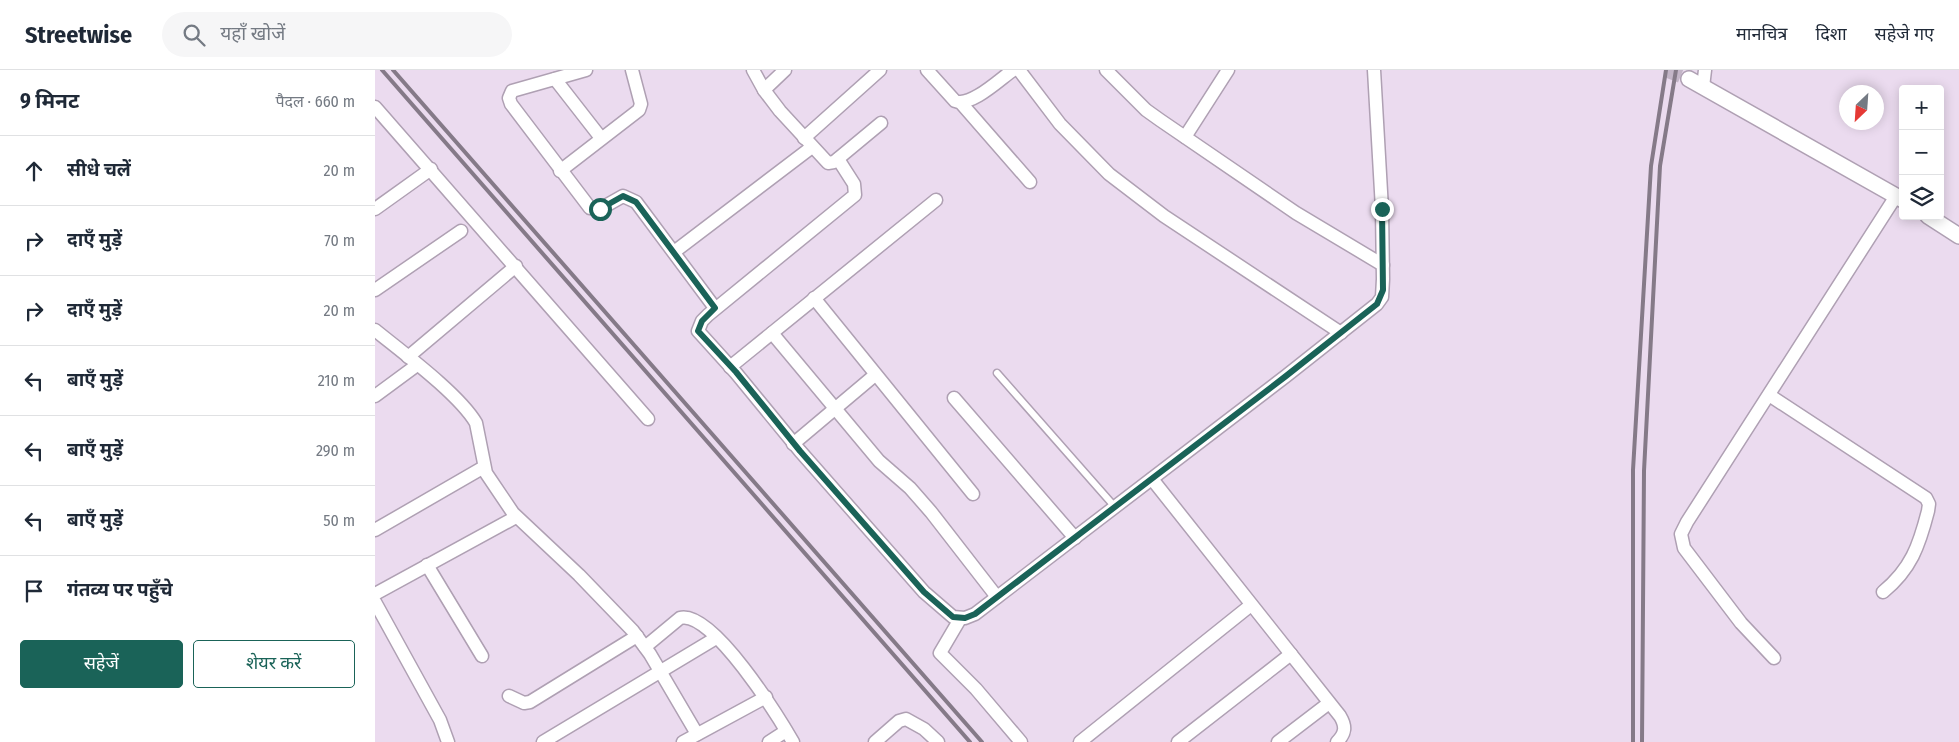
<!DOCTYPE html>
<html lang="hi">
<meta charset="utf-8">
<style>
:root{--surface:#fff;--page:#f6f6f7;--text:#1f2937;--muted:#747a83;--line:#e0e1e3;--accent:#1a6358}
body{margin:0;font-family:"Fira Sans Condensed","Noto Sans Devanagari",sans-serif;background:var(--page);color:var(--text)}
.controls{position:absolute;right:15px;top:15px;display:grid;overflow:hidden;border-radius:5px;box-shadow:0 2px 12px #0003}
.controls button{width:45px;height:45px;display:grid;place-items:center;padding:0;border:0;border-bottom:1px solid var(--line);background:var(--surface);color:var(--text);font:25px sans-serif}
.compass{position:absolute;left:1464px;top:15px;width:45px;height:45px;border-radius:50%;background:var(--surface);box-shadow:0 2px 12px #0003;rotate:205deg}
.stop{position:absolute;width:15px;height:15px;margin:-11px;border:4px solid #1a6358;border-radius:50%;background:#fff}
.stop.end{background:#1a6358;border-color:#fff;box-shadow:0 1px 5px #0008}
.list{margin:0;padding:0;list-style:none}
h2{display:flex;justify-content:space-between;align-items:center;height:65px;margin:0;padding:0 20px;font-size:21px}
h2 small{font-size:16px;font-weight:400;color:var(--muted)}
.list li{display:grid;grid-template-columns:32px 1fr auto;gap:15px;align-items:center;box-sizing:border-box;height:70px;padding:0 20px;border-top:1px solid var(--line)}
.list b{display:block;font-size:19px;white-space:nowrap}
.list em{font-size:16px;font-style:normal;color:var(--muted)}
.actions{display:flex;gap:10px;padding:15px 20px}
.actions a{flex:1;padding:11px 0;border:1px solid var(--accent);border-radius:5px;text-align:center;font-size:18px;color:var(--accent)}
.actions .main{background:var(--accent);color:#fff}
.icon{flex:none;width:28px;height:28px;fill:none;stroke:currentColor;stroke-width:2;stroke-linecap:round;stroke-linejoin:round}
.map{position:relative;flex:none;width:1584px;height:672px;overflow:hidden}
header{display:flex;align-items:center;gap:30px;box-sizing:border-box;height:70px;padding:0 25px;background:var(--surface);border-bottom:1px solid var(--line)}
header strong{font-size:24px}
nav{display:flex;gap:28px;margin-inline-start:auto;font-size:18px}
.search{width:350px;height:45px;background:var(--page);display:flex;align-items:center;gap:12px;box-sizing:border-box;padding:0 18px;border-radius:28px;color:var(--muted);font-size:19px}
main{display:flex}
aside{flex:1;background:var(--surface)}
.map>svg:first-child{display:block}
</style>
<header>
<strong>Streetwise</strong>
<div class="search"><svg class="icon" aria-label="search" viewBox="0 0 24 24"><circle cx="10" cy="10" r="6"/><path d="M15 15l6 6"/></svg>यहाँ खोजें</div>
<nav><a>मानचित्र</a><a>दिशा</a><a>सहेजे गए</a></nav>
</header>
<main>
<aside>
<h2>9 मिनट<small>पैदल · 660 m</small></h2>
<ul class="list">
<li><svg class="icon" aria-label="ahead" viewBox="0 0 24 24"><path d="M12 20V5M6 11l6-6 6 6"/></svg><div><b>सीधे चलें</b></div><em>20 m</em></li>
<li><svg class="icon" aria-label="right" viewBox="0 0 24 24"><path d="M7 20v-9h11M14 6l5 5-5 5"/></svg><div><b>दाएँ मुड़ें</b></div><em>70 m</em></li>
<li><svg class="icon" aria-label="right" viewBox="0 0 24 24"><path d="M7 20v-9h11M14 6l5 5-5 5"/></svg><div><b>दाएँ मुड़ें</b></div><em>20 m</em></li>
<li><svg class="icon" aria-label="left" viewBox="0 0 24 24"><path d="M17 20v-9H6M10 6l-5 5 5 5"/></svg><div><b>बाएँ मुड़ें</b></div><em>210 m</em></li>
<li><svg class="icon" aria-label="left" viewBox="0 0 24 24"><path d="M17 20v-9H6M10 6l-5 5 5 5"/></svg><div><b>बाएँ मुड़ें</b></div><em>290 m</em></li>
<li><svg class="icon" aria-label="left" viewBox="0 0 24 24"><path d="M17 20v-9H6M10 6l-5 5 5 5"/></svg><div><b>बाएँ मुड़ें</b></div><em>50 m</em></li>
<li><svg class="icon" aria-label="arrive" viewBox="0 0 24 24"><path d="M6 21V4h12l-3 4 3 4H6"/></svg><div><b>गंतव्य पर पहुँचे</b></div></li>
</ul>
<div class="actions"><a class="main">सहेजें</a><a>शेयर करें</a></div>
</aside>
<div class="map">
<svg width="1584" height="672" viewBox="0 0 1584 672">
<rect width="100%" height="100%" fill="#ebdbef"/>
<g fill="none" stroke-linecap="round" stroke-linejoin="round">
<path stroke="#c3b5c7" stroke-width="15" stroke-dasharray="15 8" stroke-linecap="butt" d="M1292,0l22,9"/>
<defs>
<path id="service" d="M622,303l118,134"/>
<g id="minor">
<path d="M211,0l-74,21 -3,7 2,6 79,104 10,1 23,-13 13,6 79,106"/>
<path d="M378,0l11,20 16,21 48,52 6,-1 47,-39"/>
<path d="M552,0l28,31c16,6 44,-21 58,-31"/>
<path d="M644,0l41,54 49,50 55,42 177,117"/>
<path d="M731,0l40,40 14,10 136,93 87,52"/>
<path d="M180,9l46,59"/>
<path d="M1328,17l2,-17"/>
<path d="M389,20l21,-20"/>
<path d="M586,33l69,79"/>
<path d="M0,37l273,312"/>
<path d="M810,67l43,-67"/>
<path d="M429,68l76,-68"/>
<path d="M463,89l16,25 1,11 -147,120 -6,6 -4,10 38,42 64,78 124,141 29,25 12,1 10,-4 311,-238 91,-72 5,-7 1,-18 -1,-70 -8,-139"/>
<path d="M185,101l79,-61 2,-6 -9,-34"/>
<path d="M0,139l56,-40"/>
<path d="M299,182l138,-105"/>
<path d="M0,220l86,-59"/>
<path d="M439,228l159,196"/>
<path d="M0,260c27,22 84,64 101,93l10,50 27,40 66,62 54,56 17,23 47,80"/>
<path d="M397,263l107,128 31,27 21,24 66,85"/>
<path d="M33,287l108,-91"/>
<path d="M355,297l206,-167"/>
<path d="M1394,325l157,103 3,6 -1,7c-9,35 -17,58 -45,81"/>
<path d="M0,326l42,-31"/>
<path d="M579,328l121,140"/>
<path d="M418,374l82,-69"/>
<path d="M777,409l188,237c6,10 6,17 -3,26"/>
<path d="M0,460l109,-63"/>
<path d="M52,495l55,91"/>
<path d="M0,524l141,-77"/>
<path d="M0,532l65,118 8,22"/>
<path d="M585,549l-20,34 36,36 45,53"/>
<path d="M270,577l35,-29c32,-9 99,100 113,124"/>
<path d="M1399,588l-33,-35 -57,-75 -3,-14 6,-12 209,-326"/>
<path d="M134,626l15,7 6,-1 107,-66"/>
<path d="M168,672l173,-104"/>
<path d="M308,672l83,-45"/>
<path d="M394,672l17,-11"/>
<path d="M500,672l24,-21 7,-2 18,10 14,13"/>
<path d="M705,672l171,-137"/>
<path d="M803,672l113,-88"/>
<path d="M903,672l51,-39"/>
</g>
<g id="tertiary">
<path d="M1314,9l214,121"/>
<path d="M1553,146l31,20"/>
</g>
</defs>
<use href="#service" stroke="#afa0b3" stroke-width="9"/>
<use href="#minor" stroke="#afa0b3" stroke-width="15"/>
<use href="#tertiary" stroke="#afa0b3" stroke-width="18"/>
<use href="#service" stroke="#fff" stroke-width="6"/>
<use href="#minor" stroke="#fff" stroke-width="12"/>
<use href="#tertiary" stroke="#fff" stroke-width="15"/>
<g stroke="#857a88" stroke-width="4">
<path d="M7,0l588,672"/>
<path d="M18,0l589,672"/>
<path d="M1258,672v-272l18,-304 15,-96"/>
<path d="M1267,672l2,-271 16,-305 16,-96"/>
</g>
</g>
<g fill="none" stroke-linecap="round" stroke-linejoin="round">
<path stroke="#1a6358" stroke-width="6" d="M225,139l23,-13 13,6 79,106 -13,13 -4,10 38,41 64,79 124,141 29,25 12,1 10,-4 311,-238 91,-72 6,-14 -1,-81"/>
</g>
</svg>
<div class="controls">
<button>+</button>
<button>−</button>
<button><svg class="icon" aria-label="layers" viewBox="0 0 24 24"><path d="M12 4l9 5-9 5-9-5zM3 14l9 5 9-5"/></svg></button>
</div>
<svg class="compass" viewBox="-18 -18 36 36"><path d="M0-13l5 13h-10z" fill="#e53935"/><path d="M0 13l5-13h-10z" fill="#747a83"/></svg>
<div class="stop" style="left:225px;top:139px"></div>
<div class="stop end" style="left:1007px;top:139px"></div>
</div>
</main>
